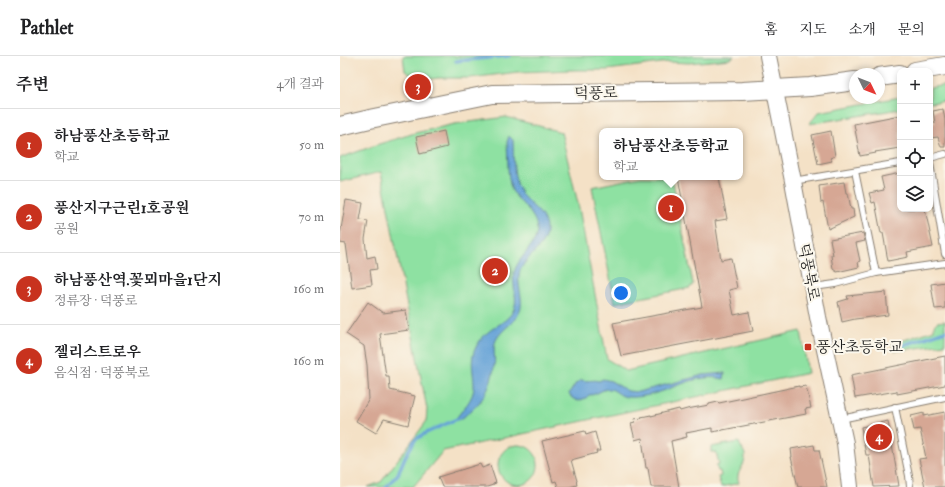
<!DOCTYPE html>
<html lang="ko">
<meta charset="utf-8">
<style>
:root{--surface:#fff;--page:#f2f2f2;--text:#202124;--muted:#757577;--line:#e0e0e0;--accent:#c8321e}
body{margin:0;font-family:"IM FELL Double Pica","Noto Serif KR",serif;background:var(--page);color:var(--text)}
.controls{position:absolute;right:12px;top:12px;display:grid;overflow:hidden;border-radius:8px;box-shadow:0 2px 6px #0003}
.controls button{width:36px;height:36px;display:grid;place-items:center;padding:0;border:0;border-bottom:1px solid var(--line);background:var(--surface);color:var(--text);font:20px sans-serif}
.compass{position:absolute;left:509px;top:12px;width:36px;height:36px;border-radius:50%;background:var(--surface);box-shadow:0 2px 6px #0003;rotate:133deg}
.you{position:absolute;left:281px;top:237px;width:14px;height:14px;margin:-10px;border:3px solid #fff;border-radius:50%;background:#1a73e8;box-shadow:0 0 0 6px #1a73e833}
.badge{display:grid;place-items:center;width:26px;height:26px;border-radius:50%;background:var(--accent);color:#fff;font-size:13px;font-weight:700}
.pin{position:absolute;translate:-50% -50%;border:2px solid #fff;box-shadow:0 1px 4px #0006}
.popup{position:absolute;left:259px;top:72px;width:144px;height:52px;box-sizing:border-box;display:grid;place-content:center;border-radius:8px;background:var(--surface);filter:drop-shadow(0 1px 3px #0005);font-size:13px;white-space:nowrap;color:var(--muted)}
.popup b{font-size:15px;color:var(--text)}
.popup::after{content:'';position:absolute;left:50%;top:100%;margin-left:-8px;border:8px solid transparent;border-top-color:var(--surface)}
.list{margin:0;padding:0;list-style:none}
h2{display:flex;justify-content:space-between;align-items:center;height:52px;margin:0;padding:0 16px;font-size:17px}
h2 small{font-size:13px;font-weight:400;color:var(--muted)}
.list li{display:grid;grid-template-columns:26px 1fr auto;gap:12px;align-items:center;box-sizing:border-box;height:72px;padding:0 16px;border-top:1px solid var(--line)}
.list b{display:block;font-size:15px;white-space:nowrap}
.list p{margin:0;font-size:13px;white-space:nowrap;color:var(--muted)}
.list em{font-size:13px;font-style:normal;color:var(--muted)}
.icon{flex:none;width:22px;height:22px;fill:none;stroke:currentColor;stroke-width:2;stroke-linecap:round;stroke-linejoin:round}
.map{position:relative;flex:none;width:605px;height:431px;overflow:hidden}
header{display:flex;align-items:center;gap:24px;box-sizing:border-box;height:56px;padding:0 20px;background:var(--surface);border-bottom:1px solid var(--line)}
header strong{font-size:19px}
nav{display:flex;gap:22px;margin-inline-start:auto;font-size:14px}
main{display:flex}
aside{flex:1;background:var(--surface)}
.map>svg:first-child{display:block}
</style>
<header>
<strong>Pathlet</strong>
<nav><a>홈</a><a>지도</a><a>소개</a><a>문의</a></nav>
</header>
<main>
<aside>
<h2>주변<small>4개 결과</small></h2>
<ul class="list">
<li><span class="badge">1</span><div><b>하남풍산초등학교</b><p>학교</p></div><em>50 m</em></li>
<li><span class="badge">2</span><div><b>풍산지구근린1호공원</b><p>공원</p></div><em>70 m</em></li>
<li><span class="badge">3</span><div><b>하남풍산역.꽃뫼마을1단지</b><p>정류장 · 덕풍로</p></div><em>160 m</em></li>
<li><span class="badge">4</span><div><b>젤리스트로우</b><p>음식점 · 덕풍북로</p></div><em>160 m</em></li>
</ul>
</aside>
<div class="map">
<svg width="605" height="431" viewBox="0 0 605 431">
<rect width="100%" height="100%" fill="#fbf7ec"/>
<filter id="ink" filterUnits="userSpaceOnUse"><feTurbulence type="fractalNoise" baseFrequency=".025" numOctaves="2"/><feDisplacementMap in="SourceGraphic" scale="8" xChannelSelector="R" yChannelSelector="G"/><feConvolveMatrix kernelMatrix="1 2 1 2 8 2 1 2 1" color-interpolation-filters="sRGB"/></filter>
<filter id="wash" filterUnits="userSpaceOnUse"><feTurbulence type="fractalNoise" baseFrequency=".012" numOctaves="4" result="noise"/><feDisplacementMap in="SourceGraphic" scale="16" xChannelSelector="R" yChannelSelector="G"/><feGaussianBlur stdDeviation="0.9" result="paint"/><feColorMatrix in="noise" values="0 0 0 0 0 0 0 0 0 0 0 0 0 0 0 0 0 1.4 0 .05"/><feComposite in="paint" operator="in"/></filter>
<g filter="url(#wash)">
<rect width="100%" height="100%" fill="#f4e1c6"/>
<g fill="#8ee1a2" stroke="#557e5f">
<path d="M63,0h331l-4,3 -41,4 -20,-1 -62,8h-33l-56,2 -48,6h-32l-19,3 -14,-10z"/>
<path d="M605,29v16l-15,2v-15z"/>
<path d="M560,41v12l-91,15 10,-12z"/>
<path d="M166,61l55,15 18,76 28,151 19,12 175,-40 7,42 -365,78 -30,36h-45l13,-5 45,-60 1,-13 -46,-237 -41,10v-24l36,-13 39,-12 40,-9z"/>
<path d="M300,121h32l21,107 -3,4 -75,15 -23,-116z"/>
<path d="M605,265v23l-50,7 -3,-7 42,-14v-5l3,-3z"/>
<path d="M399,386c1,5 6,9 6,14 1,11 -11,16 -6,27l-18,4 -3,-10 3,-1 -1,-5h-2l-2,-6 3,-1 -3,-12h-5v-5z"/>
<circle cx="178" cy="409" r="20"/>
</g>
<g fill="#66a3d7" stroke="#41607a">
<path d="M169,80l4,4c1,16 -1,37 7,51 7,14 27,21 26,40 0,16 -20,25 -26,40 -4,12 3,24 1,36 -2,14 -19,21 -25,33 -4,9 0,18 -2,27 -3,20 -10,34 -26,46 -4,4 -7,7 -13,7 7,-11 19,-20 19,-34 0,-14 -5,-26 2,-39 2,-4 7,-11 11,-14 9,-8 22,-12 27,-24 5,-13 -5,-28 2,-42 5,-11 21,-24 21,-36 1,-18 -20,-28 -26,-43 -4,-12 -3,-33 -4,-46z"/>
<path d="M385,317l-1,6c-29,-7 -53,13 -80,17 -7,1 -15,2 -21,0 -5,-2 -9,-7 -14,-7 -8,0 -11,6 -20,6l-3,3 -8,3 -6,-3 -3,-4 7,-11 5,-3c7,2 12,-1 18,1l4,-2 8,2 17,10 10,1 65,-17z"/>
</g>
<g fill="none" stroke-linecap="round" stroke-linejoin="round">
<g stroke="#66a3d7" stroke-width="3.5">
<path d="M116,5l53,-5"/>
<path d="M561,290l44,-15"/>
<path d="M46,431l12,-13 7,-17 10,-17 9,-6 35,-16"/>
</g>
</g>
<g id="blocks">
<g fill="#d6a794">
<path d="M603,53l2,11v27h-4l-3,-10 -8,1v-14l5,-1 -2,-12z"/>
<path d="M560,59v33l-25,4 1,1 -16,3 -6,-32z"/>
<path d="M104,75l3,16 -27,7 -4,-17z"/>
<path d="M491,75l4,25 -5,2 2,3 -14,3 -6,-29z"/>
<path d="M560,117v36h25l8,38 -26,5 1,5 -20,4 -5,-28h-2l-6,-31 -3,1 -3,-10 15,-3 -3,-13z"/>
<path d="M338,121h41l8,42 -12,2 6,39 10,-2 6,30 -8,2 5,25 15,-3 4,19 -132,25 -8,-33 89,-16z"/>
<path d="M504,126l2,11h2l3,16h2l1,8 -26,12 -5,-27 -2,1 -2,-17z"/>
<path d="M6,144l17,3 -3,17 8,1 -3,18 2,19 8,-2 2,13 -7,1 2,15 -20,3 -6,-44 -6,-1v-8z"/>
<path d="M523,177l2,8 -9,2 4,18 -2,1 1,5 -22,5 -4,-3 -2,-14h2l-3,-16z"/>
<path d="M605,226v26l-10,1 -4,-25z"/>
<path d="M546,236l2,23 -33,4 -13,3 -4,-20 10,-3 -1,-3z"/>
<path d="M28,246l15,11 23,-3 3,20 -29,4 6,42h3l1,14 25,6 -7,29 -24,-6 -8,14 -20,-12 13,-22 -2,-34 -3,-19 -18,-12z"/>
<path d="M605,300v29l-48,9v-3l-42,7 -4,-23z"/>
<path d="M459,330v1l7,-1 5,22 -6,1 1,5 -94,18v-4l-26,5 1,4 -16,4 8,46h-28l-3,-19h-2l-4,-30 -7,2 -4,-17 4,-1 -1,-3 8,-1 -1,-1 10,-2v1l28,-7 1,2 7,-2 22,-4v-1l9,-2 1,1z"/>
<path d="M605,356v75h-20l-6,-28 7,-1 -6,-29 -6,1 -3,-14 13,-3v3z"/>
<path d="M548,365l11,65 -25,1 -5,-32h-3l-5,-28z"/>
<path d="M245,375l1,4 9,-3 5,19h-4l1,2 -26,7 6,21 -1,1 1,3 -8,2h-11l-2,-6 -3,1 -11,-41z"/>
<path d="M474,389l1,5h4l8,37h-29l-7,-30h1l-1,-8z"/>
<path d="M140,408l2,4 8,-3 6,18 -3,1v1l-6,2h-45l-4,-10z"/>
</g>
</g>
</g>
<g filter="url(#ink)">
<use href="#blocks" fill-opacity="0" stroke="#887e71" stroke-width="1"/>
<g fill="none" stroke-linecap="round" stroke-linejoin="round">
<defs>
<g id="service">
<path d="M590,102l15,-4"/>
<path d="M590,107l15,91"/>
<path d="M515,115l21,102"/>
<path d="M453,125l107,-18"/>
<path d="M474,231l21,-3 41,-11 69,-10"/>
<path d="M555,351l14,69 1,11"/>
<path d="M501,363l104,-22"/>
</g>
<path id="tertiary" d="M428,0l25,125 25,136 27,126 5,44"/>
<g id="secondary">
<path d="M575,15l30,-5"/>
<path d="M539,21l21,-3"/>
<path d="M0,70l30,-7 122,-25 250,-3 68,-4 45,-6"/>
</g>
</defs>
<use href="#service" stroke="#887e71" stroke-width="8"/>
<use href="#tertiary" stroke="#887e71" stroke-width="18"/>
<use href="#secondary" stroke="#887e71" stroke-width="20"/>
<use href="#service" stroke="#fff" stroke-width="6"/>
<use href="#tertiary" stroke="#fff" stroke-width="16"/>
<use href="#secondary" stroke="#fff" stroke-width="18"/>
</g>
</g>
<rect fill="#c8321e" stroke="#fbf7ec" stroke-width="1.5" x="464" y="287" width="8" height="8" rx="2"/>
<g text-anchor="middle" stroke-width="4" stroke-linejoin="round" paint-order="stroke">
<g font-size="15" fill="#1c1c1c" stroke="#fbf7ec">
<text transform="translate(256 37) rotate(-1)" y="5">덕풍로</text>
<text transform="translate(469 216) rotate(79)" y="5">덕풍북로</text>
</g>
<g font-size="15" fill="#1c1c1c" stroke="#fbf7ec" text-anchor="start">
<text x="476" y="296">풍산초등학교</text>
</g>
</g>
</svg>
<div class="controls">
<button>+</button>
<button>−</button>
<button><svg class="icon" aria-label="locate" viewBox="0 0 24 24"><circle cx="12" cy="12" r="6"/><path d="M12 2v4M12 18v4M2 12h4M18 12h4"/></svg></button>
<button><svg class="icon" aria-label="layers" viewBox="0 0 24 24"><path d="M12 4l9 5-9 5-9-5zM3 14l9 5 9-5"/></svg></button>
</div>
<svg class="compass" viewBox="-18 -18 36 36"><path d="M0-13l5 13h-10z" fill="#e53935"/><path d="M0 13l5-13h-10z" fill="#757577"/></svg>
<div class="you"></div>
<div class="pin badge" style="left:331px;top:152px">1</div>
<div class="popup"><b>하남풍산초등학교</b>학교</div>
<div class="pin badge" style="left:155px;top:215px">2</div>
<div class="pin badge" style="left:78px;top:31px">3</div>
<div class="pin badge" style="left:539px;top:381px">4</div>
</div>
</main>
